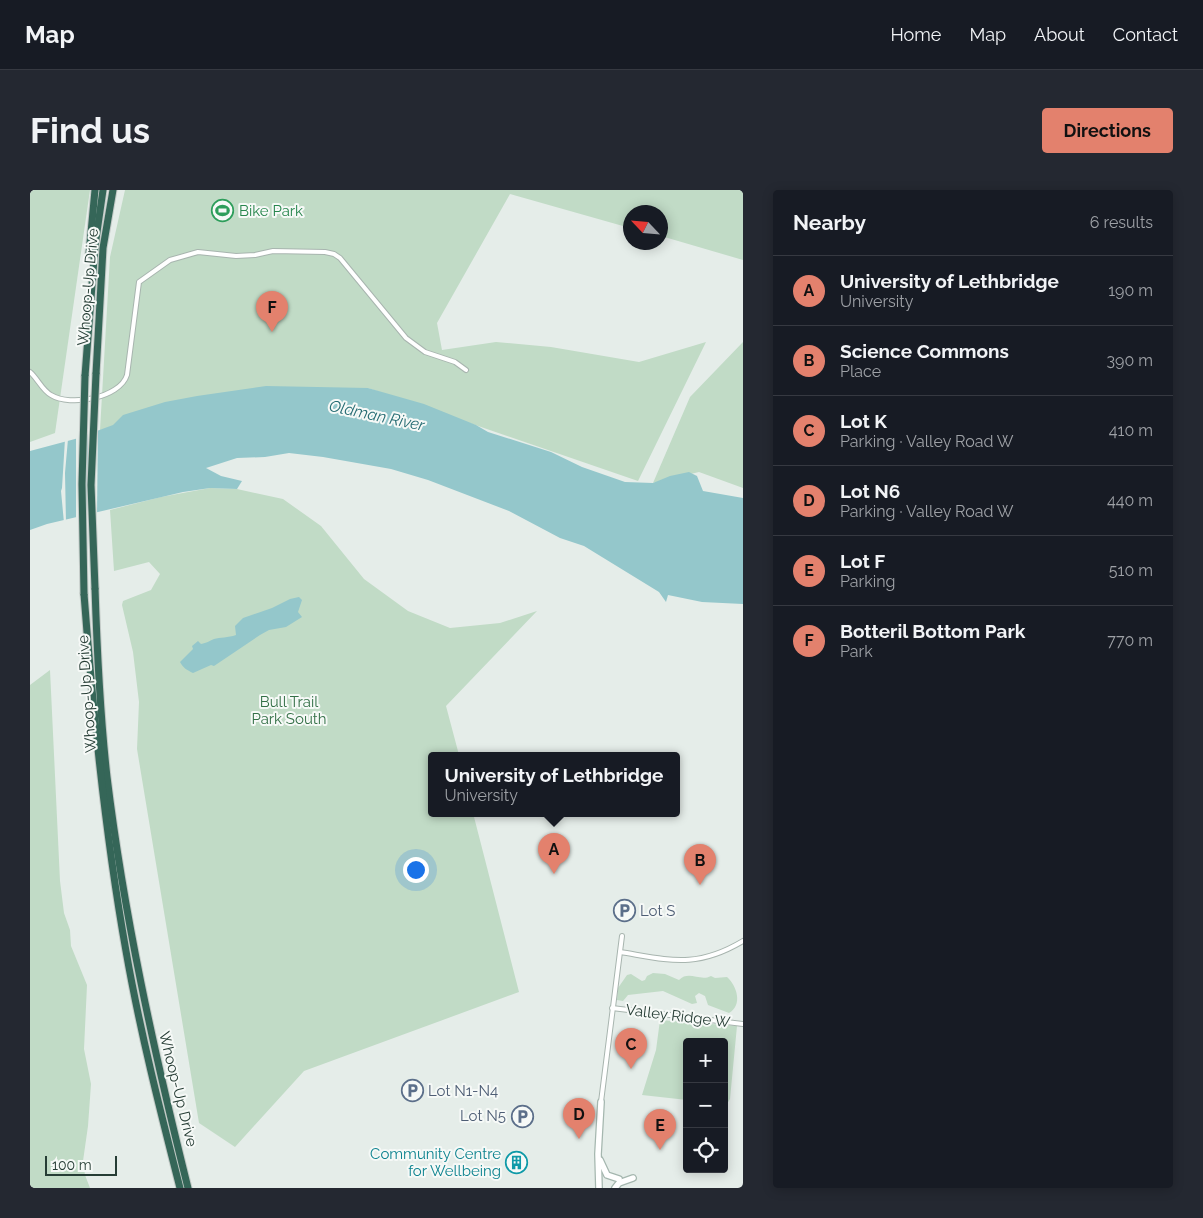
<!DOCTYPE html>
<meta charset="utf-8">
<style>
:root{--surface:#171b24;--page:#242831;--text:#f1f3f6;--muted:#9ea1a6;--line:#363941;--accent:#e3816d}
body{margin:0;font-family:Raleway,sans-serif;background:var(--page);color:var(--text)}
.controls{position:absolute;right:15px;bottom:15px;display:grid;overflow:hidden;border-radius:5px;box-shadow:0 2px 12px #0003}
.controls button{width:45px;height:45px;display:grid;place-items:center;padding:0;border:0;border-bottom:1px solid var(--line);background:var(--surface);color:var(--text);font:25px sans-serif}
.compass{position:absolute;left:593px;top:15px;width:45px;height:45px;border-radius:50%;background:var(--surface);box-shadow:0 2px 12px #0003;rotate:296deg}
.scale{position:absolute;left:15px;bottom:12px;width:72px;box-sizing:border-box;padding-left:5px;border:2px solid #263d35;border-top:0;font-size:14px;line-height:18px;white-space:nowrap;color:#263d35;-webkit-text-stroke:4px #f6f9f7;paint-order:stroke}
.you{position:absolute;left:385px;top:679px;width:18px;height:18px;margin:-12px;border:4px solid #fff;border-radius:50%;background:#1a73e8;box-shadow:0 0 0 8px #1a73e833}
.badge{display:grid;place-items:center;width:32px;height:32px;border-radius:50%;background:var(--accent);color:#111;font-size:16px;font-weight:700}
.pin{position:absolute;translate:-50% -41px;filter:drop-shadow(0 1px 2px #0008)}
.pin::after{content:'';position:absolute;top:26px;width:18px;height:15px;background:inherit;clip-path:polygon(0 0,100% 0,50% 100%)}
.popup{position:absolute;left:398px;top:562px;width:252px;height:65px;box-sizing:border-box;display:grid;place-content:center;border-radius:5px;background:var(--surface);filter:drop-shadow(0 1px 4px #0005);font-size:16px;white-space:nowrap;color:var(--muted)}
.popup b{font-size:19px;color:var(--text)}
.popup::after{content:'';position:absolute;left:50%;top:100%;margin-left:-10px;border:10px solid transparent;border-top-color:var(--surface)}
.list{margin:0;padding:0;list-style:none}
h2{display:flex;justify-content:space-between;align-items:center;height:65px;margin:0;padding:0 20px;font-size:21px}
h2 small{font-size:16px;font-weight:400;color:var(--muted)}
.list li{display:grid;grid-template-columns:32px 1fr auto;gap:15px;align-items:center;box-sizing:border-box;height:70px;padding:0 20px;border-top:1px solid var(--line)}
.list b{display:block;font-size:19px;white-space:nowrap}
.list p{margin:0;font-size:16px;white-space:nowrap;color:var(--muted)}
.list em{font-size:16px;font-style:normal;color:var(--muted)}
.icon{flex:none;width:28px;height:28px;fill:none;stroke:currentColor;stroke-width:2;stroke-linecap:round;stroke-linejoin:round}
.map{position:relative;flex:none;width:713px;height:998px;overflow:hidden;border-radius:5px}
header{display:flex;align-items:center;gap:30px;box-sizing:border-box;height:70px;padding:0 25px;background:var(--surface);border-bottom:1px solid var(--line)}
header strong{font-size:24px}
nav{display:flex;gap:28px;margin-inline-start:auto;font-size:18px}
.intro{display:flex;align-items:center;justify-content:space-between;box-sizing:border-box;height:120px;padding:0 30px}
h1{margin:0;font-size:35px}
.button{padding:12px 22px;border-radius:5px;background:var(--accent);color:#111;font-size:18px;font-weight:700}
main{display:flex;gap:30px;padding:0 30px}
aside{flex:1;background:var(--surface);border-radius:5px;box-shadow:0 2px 12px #0003}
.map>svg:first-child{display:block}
</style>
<header>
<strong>Map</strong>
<nav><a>Home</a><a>Map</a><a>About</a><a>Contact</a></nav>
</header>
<div class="intro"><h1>Find us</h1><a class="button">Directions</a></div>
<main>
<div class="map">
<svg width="713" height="998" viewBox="0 0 713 998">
<rect width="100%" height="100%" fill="#e5ede9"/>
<g fill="#c1dbc6">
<path d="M0,0h60l-35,243 -25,9z"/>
<path d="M95,0h618v70l-82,-24 -1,-24h-30v16l-120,-34 -73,129 5,27 54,-8 55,5 88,15 67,-20 -68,139 -270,-93 -268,42 10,-173z"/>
<path d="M713,152v146l-44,-16 -46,11 37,-86z"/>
<path d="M180,298l27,1 46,10 38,27 43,53 44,32 42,17 50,-5 37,-12 -91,95 13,49h-27v58h41l46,179 -215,79 -69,76 -36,-24 -62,-374 2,-47 -6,-50 -11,-47 1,-4 28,-11 9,-16 -11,-12 -35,9 -4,-61 51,-13z"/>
<path d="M20,480l10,211 4,32 6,17 1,16 16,39 -3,64 7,35 -3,42 -5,35 2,14 5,13h-60v-503z"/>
<path d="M623,783l12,1 14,6c10,-10 21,2 32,-4l4,2 12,-1c10,9 16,28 2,36l-21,-8 -3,-9 -6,-3 -4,3 2,7 -5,1 -29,-13 -35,4 -5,6 -6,-1 1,-12 9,-13 4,-1 11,7 3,-1 2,-4z"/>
<path d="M630,830l77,6 -7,73 -3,5h-3v-62h-37v58l-45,-5 14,-45z"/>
</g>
<g fill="#94c7cb">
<path d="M236,196l102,2 56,16 52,21 12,7 63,20 31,15 43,15 28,1 17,-7 19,-4 8,4 6,15 40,7v106l-41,-2 -34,-7 -2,7 -7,-10 -75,-46 -24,-8 -51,-27 -81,-31 -37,-11 -68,-12 -34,-4 -24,4 -28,1 -31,10 15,8 21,5 -5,8 -27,-1 -27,4 -136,32 -17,6v-79l45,-12 38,-14 10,-10 42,-13 32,-6z"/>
<path d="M269,407l3,3 -4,12 4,5 -16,10 -17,3 -9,5 -46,31 -3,-1 -18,8c-6,-3 -10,-5 -13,-11l13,-13 -1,-3 6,-5 3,3c6,-1 8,-3 13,-5 6,-2 14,-1 22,-4l-1,-9 8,-8 29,-10 18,-9z"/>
</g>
<g fill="#e5ede9">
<path d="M68,238l-1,88 -10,2 1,-87z"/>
<path d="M57,242l-1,86 -10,3v-85z"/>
<path d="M35,249h3l-3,34 1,50h-2l-3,-32 1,-3z"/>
</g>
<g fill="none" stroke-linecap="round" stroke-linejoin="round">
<defs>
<g id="street">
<path d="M0,182c8,7 12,18 21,23 19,12 69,3 76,-20l12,-93 31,-22 28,-8 38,4 19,-1 18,-4 52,1 9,2 6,4 66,80 19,14 30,10 11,8"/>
<path d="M590,762c50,8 76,17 123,-11"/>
<path d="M582,818l131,16"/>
<path d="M571,912l21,-166"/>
</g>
<g id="secondary">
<path d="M570,970l7,15 12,4"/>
<path d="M569,998l-1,-34 3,-52"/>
<path d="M585,998l4,-5 14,-5"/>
</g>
<g id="highway">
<path d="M59,64l6,-64"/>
<path d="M66,184l7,-126 10,-58"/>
<path d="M55,186l10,-130 8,-56"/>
<path d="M65,398c2,63 5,126 12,189 17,139 47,275 81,411"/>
<path d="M54,404c9,120 21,239 42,357 14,80 34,159 54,237"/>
</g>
</defs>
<use href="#street" stroke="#a8b5af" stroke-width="6"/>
<use href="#secondary" stroke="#a5b7af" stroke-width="8"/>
<use href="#highway" stroke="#c2c9c6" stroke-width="9"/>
<use href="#street" stroke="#fff" stroke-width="4"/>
<use href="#secondary" stroke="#fff" stroke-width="5.5"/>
<use href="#highway" stroke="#356658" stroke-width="7"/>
<defs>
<g id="highway-bridge">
<path d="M65,398l-4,-103 5,-111"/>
<path d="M54,404l-2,-110 3,-108"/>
</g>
</defs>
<use href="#highway-bridge" stroke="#c2c9c6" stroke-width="9" stroke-linecap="butt"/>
<use href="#highway-bridge" stroke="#356658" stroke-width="7"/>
</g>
<defs>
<symbol id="stadium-ring" viewBox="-11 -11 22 22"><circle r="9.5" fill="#f6f9f7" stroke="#2e9e5b" stroke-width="1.5"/><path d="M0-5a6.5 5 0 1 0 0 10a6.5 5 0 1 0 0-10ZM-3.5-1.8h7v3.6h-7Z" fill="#2e9e5b"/></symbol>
<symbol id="parking-ring" viewBox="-11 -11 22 22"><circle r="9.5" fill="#f6f9f7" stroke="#5c6f8a" stroke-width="1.5"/><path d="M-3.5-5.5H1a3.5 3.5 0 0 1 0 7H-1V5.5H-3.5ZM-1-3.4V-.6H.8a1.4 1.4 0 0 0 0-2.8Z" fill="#5c6f8a"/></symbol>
<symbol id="building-ring" viewBox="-11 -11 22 22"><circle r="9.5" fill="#f6f9f7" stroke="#0f9aa8" stroke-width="1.5"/><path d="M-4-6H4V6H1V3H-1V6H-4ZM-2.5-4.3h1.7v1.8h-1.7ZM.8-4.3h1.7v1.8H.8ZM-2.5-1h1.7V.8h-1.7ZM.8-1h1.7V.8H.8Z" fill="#0f9aa8"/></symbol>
</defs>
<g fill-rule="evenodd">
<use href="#stadium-ring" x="180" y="8" width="25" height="25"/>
<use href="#parking-ring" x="582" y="708" width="25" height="25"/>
<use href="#parking-ring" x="370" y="888" width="25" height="25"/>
<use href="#parking-ring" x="480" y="914" width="25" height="25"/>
<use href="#building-ring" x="474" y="960" width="25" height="25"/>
</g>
<g text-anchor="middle" stroke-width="4" stroke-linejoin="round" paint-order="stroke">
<g font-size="15" fill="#27864d" stroke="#f6f9f7" text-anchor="start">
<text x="209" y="26">Bike Park</text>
</g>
<g font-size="15" fill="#263d35" stroke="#f6f9f7">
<text transform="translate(58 97) rotate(-85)" y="5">Whoop-Up Drive</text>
<text transform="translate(57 504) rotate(-94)" y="5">Whoop-Up Drive</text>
<text transform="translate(648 826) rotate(7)" y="5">Valley Ridge W</text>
<text transform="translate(148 899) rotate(76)" y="5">Whoop-Up Drive</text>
</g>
<g font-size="15" fill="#347047" stroke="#f6f9f7">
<text x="259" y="517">Bull Trail<tspan x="259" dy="17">Park South</tspan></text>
</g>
<g font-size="15" fill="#4e5e75" stroke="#f6f9f7" text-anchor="start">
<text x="610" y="726">Lot S</text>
<text x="398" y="906">Lot N1-N4</text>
<text x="476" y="931" text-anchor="end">Lot N5</text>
</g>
<g font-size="15" fill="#0d838f" stroke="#f6f9f7" text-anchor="end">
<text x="471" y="969">Community Centre<tspan x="471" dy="17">for Wellbeing</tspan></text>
</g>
<g font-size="16" font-style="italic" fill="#266c73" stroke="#f6f9f7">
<text transform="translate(347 225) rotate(12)" y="6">Oldman River</text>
</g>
</g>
</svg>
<div class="controls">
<button>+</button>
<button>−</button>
<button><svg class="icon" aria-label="locate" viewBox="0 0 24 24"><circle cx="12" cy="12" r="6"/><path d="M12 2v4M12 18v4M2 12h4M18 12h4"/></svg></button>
</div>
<svg class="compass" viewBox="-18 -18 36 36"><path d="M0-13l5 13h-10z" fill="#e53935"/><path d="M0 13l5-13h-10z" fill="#9ea1a6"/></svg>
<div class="scale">100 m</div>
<div class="you"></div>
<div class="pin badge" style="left:524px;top:684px">A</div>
<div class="popup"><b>University of Lethbridge</b>University</div>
<div class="pin badge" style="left:670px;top:695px">B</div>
<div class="pin badge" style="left:601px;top:879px">C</div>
<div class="pin badge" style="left:549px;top:949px">D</div>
<div class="pin badge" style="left:630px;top:960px">E</div>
<div class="pin badge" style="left:242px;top:142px">F</div>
</div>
<aside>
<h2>Nearby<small>6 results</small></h2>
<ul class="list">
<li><span class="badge">A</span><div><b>University of Lethbridge</b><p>University</p></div><em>190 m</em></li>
<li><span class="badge">B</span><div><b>Science Commons</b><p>Place</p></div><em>390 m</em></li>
<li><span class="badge">C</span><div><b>Lot K</b><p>Parking · Valley Road W</p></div><em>410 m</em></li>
<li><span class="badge">D</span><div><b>Lot N6</b><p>Parking · Valley Road W</p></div><em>440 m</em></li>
<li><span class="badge">E</span><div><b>Lot F</b><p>Parking</p></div><em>510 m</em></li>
<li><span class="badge">F</span><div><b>Botteril Bottom Park</b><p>Park</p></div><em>770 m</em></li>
</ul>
</aside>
</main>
